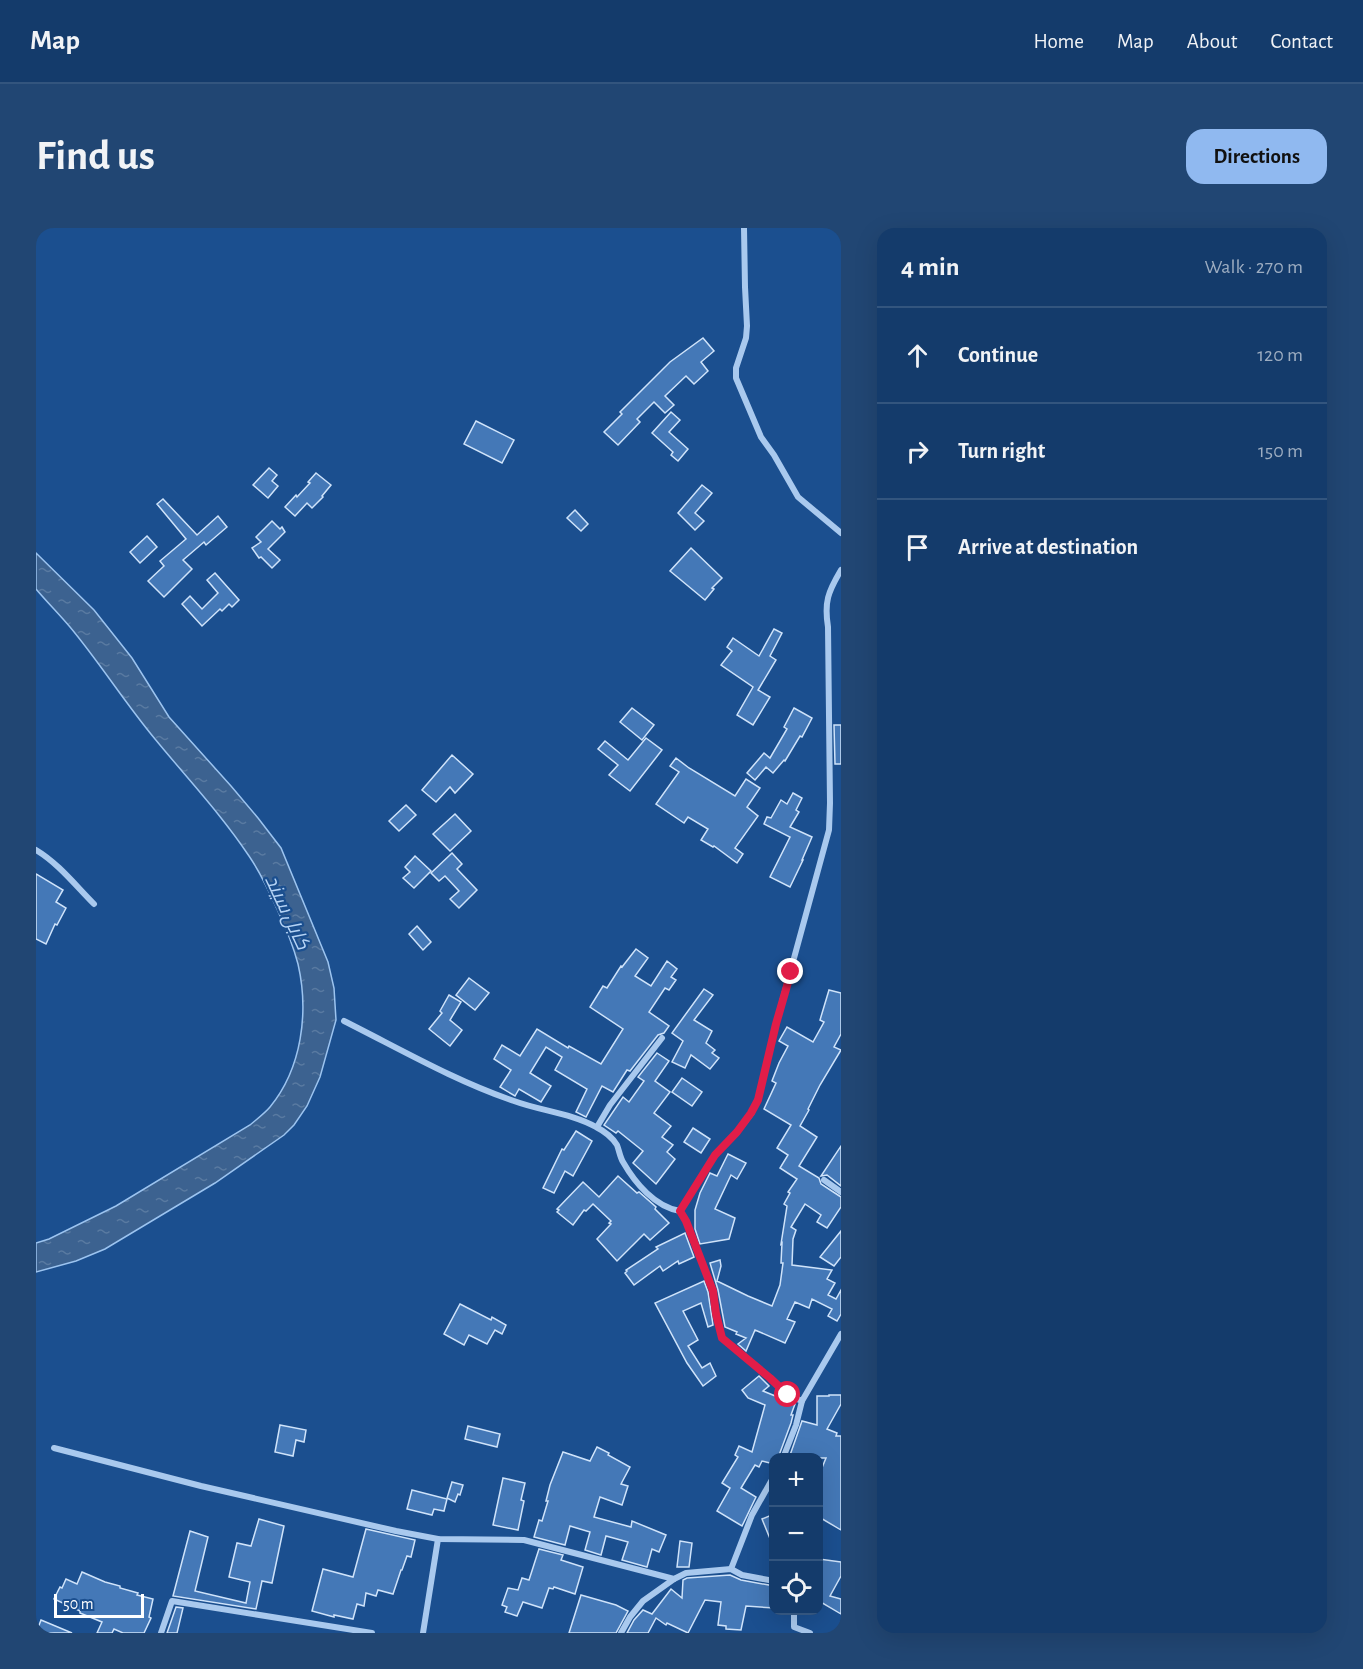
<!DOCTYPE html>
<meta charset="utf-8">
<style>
:root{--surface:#143b6b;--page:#214673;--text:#f1f3f6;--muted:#9dadc1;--line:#33557e;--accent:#90b9f0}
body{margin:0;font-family:"Alegreya Sans",Cairo,sans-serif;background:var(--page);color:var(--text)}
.controls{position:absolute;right:18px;bottom:18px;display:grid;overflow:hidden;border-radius:12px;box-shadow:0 6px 24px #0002}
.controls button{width:54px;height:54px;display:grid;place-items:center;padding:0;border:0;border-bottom:2px solid var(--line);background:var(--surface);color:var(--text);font:30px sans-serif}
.scale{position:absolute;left:18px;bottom:15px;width:90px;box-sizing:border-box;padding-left:6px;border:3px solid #fff;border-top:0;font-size:16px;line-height:21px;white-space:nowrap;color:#fff;-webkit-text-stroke:4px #1b4f8f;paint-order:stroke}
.stop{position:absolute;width:18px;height:18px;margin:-14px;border:4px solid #e11d48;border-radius:50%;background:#fff}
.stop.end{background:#e11d48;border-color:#fff;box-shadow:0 2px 6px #0008}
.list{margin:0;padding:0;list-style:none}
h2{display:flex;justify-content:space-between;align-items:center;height:78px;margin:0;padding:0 24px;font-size:26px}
h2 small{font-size:20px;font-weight:400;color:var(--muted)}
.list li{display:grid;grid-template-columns:39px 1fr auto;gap:18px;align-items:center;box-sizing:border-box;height:96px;padding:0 24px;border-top:2px solid var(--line)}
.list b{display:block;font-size:22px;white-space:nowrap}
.list em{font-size:20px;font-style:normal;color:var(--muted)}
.icon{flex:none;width:33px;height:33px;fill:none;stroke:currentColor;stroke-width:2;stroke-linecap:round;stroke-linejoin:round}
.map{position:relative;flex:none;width:805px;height:1405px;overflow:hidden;border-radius:18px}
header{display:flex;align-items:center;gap:36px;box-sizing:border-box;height:84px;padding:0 30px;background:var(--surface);border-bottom:2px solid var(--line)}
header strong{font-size:28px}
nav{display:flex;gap:33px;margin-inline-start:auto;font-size:21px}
.intro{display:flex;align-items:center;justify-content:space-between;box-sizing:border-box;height:144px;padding:0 36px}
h1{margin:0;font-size:42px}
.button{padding:15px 27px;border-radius:18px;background:var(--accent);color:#111;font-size:21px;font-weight:700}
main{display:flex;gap:36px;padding:0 36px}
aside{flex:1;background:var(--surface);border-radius:18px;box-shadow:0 6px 24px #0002}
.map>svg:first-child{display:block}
</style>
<header>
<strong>Map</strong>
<nav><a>Home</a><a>Map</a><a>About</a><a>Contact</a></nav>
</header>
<div class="intro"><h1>Find us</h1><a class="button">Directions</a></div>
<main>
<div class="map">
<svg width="805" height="1405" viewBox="0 0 805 1405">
<defs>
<pattern id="water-ripples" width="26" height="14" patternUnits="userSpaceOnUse" patternTransform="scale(1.5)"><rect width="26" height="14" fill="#3c6290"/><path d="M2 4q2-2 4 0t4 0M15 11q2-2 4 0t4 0" fill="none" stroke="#597aa1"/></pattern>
</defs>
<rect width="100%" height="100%" fill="#1b4f8f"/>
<path fill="url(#water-ripples)" stroke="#9cc4f0" stroke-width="1.5" d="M0,325l58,57 38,48 37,59 62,69 27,32 23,30 47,114 6,26 2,32 -16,57 -13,29 -13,19 -10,10 -69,48 -110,66 -29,12 -40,11v-29l13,-4 67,-33 134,-81c7,-6 15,-12 20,-18 32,-39 39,-95 28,-143 -5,-19 -13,-38 -21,-55 -8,-18 -17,-37 -28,-53 -28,-42 -62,-78 -94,-117 -30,-36 -55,-76 -85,-112 -11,-13 -23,-25 -34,-38z"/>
<g fill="#4478b7" stroke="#cfe3fa" stroke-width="1.5">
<path d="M667,110l11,13 -13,11 7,9 -14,13 -8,-8 -21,20 9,9 -9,8 -11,-11 -17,17 3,3 -22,23 -14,-13 18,-18 -2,-2 50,-50z"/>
<path d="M635,184l9,8 -11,12 19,17 -10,12 -7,-6 2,-3 -21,-19z"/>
<path d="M440,193l38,19 -12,23 -38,-19z"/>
<path d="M233,240l8,7 -5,6 6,5 -10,12 -15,-13z"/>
<path d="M280,245l15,12 -9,11 1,1 -11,11 -5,-5 -12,13 -10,-9 11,-12 1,2 13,-14 -2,-1z"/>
<path d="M666,257l10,8 -17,20 9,8 -9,9 -17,-17z"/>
<path d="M127,271l34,36 21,-19 9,11 -21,18 -2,-3 -21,18 9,9 -28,28 -16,-16 16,-15 -4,-5 26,-22 -29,-35z"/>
<path d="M539,282l13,14 -7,7 -14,-13z"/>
<path d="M236,293l8,8 2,-2 3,5 -17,17 12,11 -8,8 -11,-11 -2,1 -7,-10 9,-6 -5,-5z"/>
<path d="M111,308l10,11 -17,16 -10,-11z"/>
<path d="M655,320l31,30 -10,10 2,1 -9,11 -35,-29z"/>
<path d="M179,345l24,27 -7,7 -3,-3 -7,7 -2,-2 -18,17 -20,-22 8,-8 12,13 16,-16 -11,-13z"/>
<path d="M738,401l8,4 -12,23 6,4 -18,30 12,7 -17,28 -16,-10 16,-28 -32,-22 11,-14 -5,-4 6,-9 26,18z"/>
<path d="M596,480l22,17 -12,15 -22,-18z"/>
<path d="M758,480l18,10 -10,19 -2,-1 -15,25 -1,-1 -11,13 -7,-6 -11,13 -8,-7 17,-20 6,5 17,-29 -3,-2z"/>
<path d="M798,497h7v39h-6z"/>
<path d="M610,510l16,12 -32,41 -21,-16 9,-10 -20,-16 7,-8 23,19z"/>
<path d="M416,527l21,19 -18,19 -5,-6 -14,15 -14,-12z"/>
<path d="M640,530l13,10 46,28 11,-17 14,9 -13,19 11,9 -23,32 8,6 -6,9 -23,-17 -1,1 -12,-7 7,-11 -20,-12 -4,6 -28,-19 23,-32 -9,-6z"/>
<path d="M757,565l9,5 -6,12 3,2 -9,15 22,10 -10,23h1l-13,27 -20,-10 20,-40 -26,-13 3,-7 4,1 10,-18 6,4z"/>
<path d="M370,577l10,10 -17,16 -10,-10z"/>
<path d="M419,586l16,17 -21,20 -17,-17z"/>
<path d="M416,625l10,11 -5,5 20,21 -18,18 -9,-9 9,-8 -14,-15 -6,5 -8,-8z"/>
<path d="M379,628l16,15 -17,17 -11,-10 7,-6 -5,-5z"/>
<path d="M0,646l27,16 -7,12 10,6 -9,17 -2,-1 -9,20 -10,-5z"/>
<path d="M381,698l14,16 -8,8 -14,-16z"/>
<path d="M600,721l12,9 -13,18 16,10 16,-25 10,8 -6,8 5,3 -7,10 -4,-2 -16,24 20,14 -5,7 -6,2 -28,36 -3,-1 -14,22 -11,-6 -16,31 -10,-5 11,-23 -32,-19 7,-13 -16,-10 -16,26 21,13 -10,16 -22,-13 -4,7 -15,-9 11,-17 -17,-11 8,-14 18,11 17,-27 31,19 1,-2 32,18 22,-35 -33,-22 13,-21 4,2 14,-22 1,1z"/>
<path d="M433,750l20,15 -14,17 -19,-15z"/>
<path d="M668,761l9,6 -19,25 18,11 -6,12 9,7 -3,3 7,5 -9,11 -19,-14 -6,13 -13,-6 11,-21 -11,-8z"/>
<path d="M793,762l12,3v41l-7,13 7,3 -21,35 -12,24 1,1 -9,16 17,11 -18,29 20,12 2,6 20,13v10l-14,21 -10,-6 4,-7 -16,-11 -14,23 5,3 -3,9 -1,26 40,5 -5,9 8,4 -7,12 8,4 5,-9v24l-4,7 -9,-5 4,-7 -20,-10 -3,9 -14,-6 -8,17 8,3 -10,21 -30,-13 -9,21 -8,-7 8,-6 -10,-4 1,-2 -12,-5 -7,-37 -8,-27 10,-3 1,6 -4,15 31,15 24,10 8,-21 3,-22h-2l1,-20 -1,1 6,-38 -3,-2 6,-11 -2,-1 9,-13 -17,-11 8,-13 -11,-7 14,-23 -27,-16 12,-26 -4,-2 7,-18 9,-17 -9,-5 8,-14 26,15 11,-20 -4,-2z"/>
<path d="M413,767l12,7 -11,18 12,10 -12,16 -21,-17 13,-16 -2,-2z"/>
<path d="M621,825l12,8 -14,20 15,11 -16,21 17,13 -9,11 11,8 -6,7 8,7 -19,25 -23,-21 10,-12 -25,-20 -2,2 -12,-8 19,-28 6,5 15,-21 -6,-4z"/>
<path d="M646,850l20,14 -10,14 -20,-14z"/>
<path d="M657,900l17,11 -9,14 -17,-11z"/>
<path d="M540,903l16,10 -19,35 -8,-5 -11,22 -11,-5 19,-39 2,1z"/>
<path d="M805,918v40l-14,-11 -6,1z"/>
<path d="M692,926l18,9 -9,16 -6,-4 -16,34 20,9 -6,21 -29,5 -5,-15v-19l5,-17 10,-20 7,3z"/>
<path d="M582,948l19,17 2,-1 17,15 -1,2 14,14 -19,17 -6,-6 -27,27 -20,-22 14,-15 -2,-1 2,-2 -18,-17 -7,7 -2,-1 -11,15 -16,-13 2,-2 -2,-1 26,-27 16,15z"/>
<path d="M805,1003v26l-7,9 -14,-9z"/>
<path d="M649,1005l9,24 -15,7 -1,-3 -15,10 -3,-5 -26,19 -9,-12 2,-2 -1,-1 32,-21 -2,-2z"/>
<path d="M668,1053l4,11 5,33 -5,2 -7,-24 -18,8 15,29 -10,6 14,22 8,-5 6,13 -13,10 -16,-23 -32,-60z"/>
<path d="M424,1076l31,16 1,-3 14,8 -4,9 -7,-4 -8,14 -18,-9 -5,10 -20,-11z"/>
<path d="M723,1148l10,10 -6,5 32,13 -4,11h2l-2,8 -13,35h-4v6l-12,-3 -3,6 -4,-2 -14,23 15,9 -14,29 -25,-15 13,-23 -8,-5 16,-26 -3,-2 4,-9 13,6 13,-47 -17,-7 -6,-8z"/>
<path d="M793,1167h12v9l-14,25 10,4 -1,3h5v94l-22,-13v-42l7,-17h-37l13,-37 15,4v-29h12z"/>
<path d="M244,1197l26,5 -2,12 -8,-2 -3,16 -18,-4z"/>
<path d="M432,1198l32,8 -3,13 -32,-8z"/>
<path d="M561,1219l12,6 -1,2 22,12 -9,17 7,2 -6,19 -22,-8 -6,20 37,10 1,-6 34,14 -7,17 -7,-3 -5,18 -25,-7 6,-18 -22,-6 -5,19 -16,-5 5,-18 -20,-6 -5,19 -31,-8 5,-17 3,1 6,-20h-2l4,-16 13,-33 27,9z"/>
<path d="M467,1250l22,5 -4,17 3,1 -6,29 -25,-5z"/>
<path d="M416,1254l11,3 -3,10 -2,-1 -3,8 -8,-4z"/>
<path d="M376,1262l35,9 -3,12 -10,-2 -2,6 -25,-6z"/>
<path d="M738,1286v32h-1l-11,-27z"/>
<path d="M223,1291l25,7 -12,57 -10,-2 -6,28 -83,-13 17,-65 18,6 -13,54 51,12 4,-21 -21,-5 8,-34 14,3z"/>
<path d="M330,1301l49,11 -4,17 -4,-1 -5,14h-1l-8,24 -15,-4 -2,6 -10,-3 -2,13 -7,-2 -4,15 -19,-4v2l-22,-6 11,-42 30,8z"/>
<path d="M644,1313l12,2 -3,24h-12z"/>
<path d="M503,1321l24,6 -2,5 22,7 -8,27 -21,-7 -1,2 -4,-1 -7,20 -19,-6 -6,14 -12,-4 2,-5 -5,-2 6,-17 10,2 4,-12 7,2z"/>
<path d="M783,1331l22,3v14l-11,20 11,3v15l-22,-13z"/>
<path d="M46,1344l23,10 15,4v2l18,5 -1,2 16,4 -4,18 2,1 -7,15h-21l-9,-4 -2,4h-15l5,-11 -22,-9v-2l-26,-12 6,-12 2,1 4,-9 11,5z"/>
<path d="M694,1347l11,5 33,6v22l-28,-2 -5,24 -15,-1v-3l-8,-1 3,-23 -16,-2 -17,33 -21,-10 -1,2 -10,-7 -8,15h-21l7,-13 9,-10 9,4 19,-25 11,9 1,-18 4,-2z"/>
<path d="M545,1367l35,10 12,6 -12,22h-47z"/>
<path d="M140,1379l7,1 -6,25h-10z"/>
<path d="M5,1392l31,13h-36z"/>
</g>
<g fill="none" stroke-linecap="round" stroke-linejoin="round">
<g stroke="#a9c9ee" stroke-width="6">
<path d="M708,0l1,59 2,39 -1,12 -10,30v10l25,59 13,18 24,42 43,36"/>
<path d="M0,622c22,13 40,36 58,54"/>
<path d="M308,793c56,28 111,60 170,80 27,10 57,12 82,26 8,4 16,10 21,18 2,5 3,12 6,17 12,21 32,45 57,49l6,10 27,70 3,23 6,24 48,40 18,17 14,6"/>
<path d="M561,899l13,-22 52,-67"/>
<path d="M788,952l17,12"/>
<path d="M644,983l35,-56 22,-23 14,-18 7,-15 18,-75 53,-194 1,-27 -2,-176c-4,-25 0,-35 13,-57"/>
<path d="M18,1220l147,38 195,45 42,8 86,1 150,39 12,-6 45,-4 11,6 32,6"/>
<path d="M747,1230l13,-33 6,-24 39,-67"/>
<path d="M695,1341l21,-54 22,-39"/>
<path d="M758,1382v17l16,6"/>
<path d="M125,1405l11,-32 200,32"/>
<path d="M387,1405l15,-94"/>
<path d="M585,1405l9,-16 13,-16 31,-22"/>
</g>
</g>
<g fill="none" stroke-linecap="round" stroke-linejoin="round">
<path stroke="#e11d48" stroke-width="8" d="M752,1167l-18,-17 -48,-40 -6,-24 -3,-23 -27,-70 -6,-10 35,-56 22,-23 14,-19 7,-13 18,-76 15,-52"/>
</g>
<g text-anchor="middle" stroke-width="4.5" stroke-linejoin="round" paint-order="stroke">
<g font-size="20" font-style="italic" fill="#b5d3f5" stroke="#1b4f8f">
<text transform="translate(252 684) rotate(65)" y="7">کابل سيند</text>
</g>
</g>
</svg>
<div class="controls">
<button>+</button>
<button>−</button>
<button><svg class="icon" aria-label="locate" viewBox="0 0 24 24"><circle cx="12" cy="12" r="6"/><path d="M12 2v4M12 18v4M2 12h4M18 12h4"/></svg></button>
</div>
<div class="scale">50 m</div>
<div class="stop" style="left:752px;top:1167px"></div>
<div class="stop end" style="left:755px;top:744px"></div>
</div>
<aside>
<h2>4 min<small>Walk · 270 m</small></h2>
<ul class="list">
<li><svg class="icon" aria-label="ahead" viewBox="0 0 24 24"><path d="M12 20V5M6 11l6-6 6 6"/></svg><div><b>Continue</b></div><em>120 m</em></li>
<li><svg class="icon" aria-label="right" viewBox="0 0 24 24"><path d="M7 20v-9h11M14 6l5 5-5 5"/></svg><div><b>Turn right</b></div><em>150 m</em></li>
<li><svg class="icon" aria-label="arrive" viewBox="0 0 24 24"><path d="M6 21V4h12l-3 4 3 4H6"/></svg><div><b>Arrive at destination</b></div></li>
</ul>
</aside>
</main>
